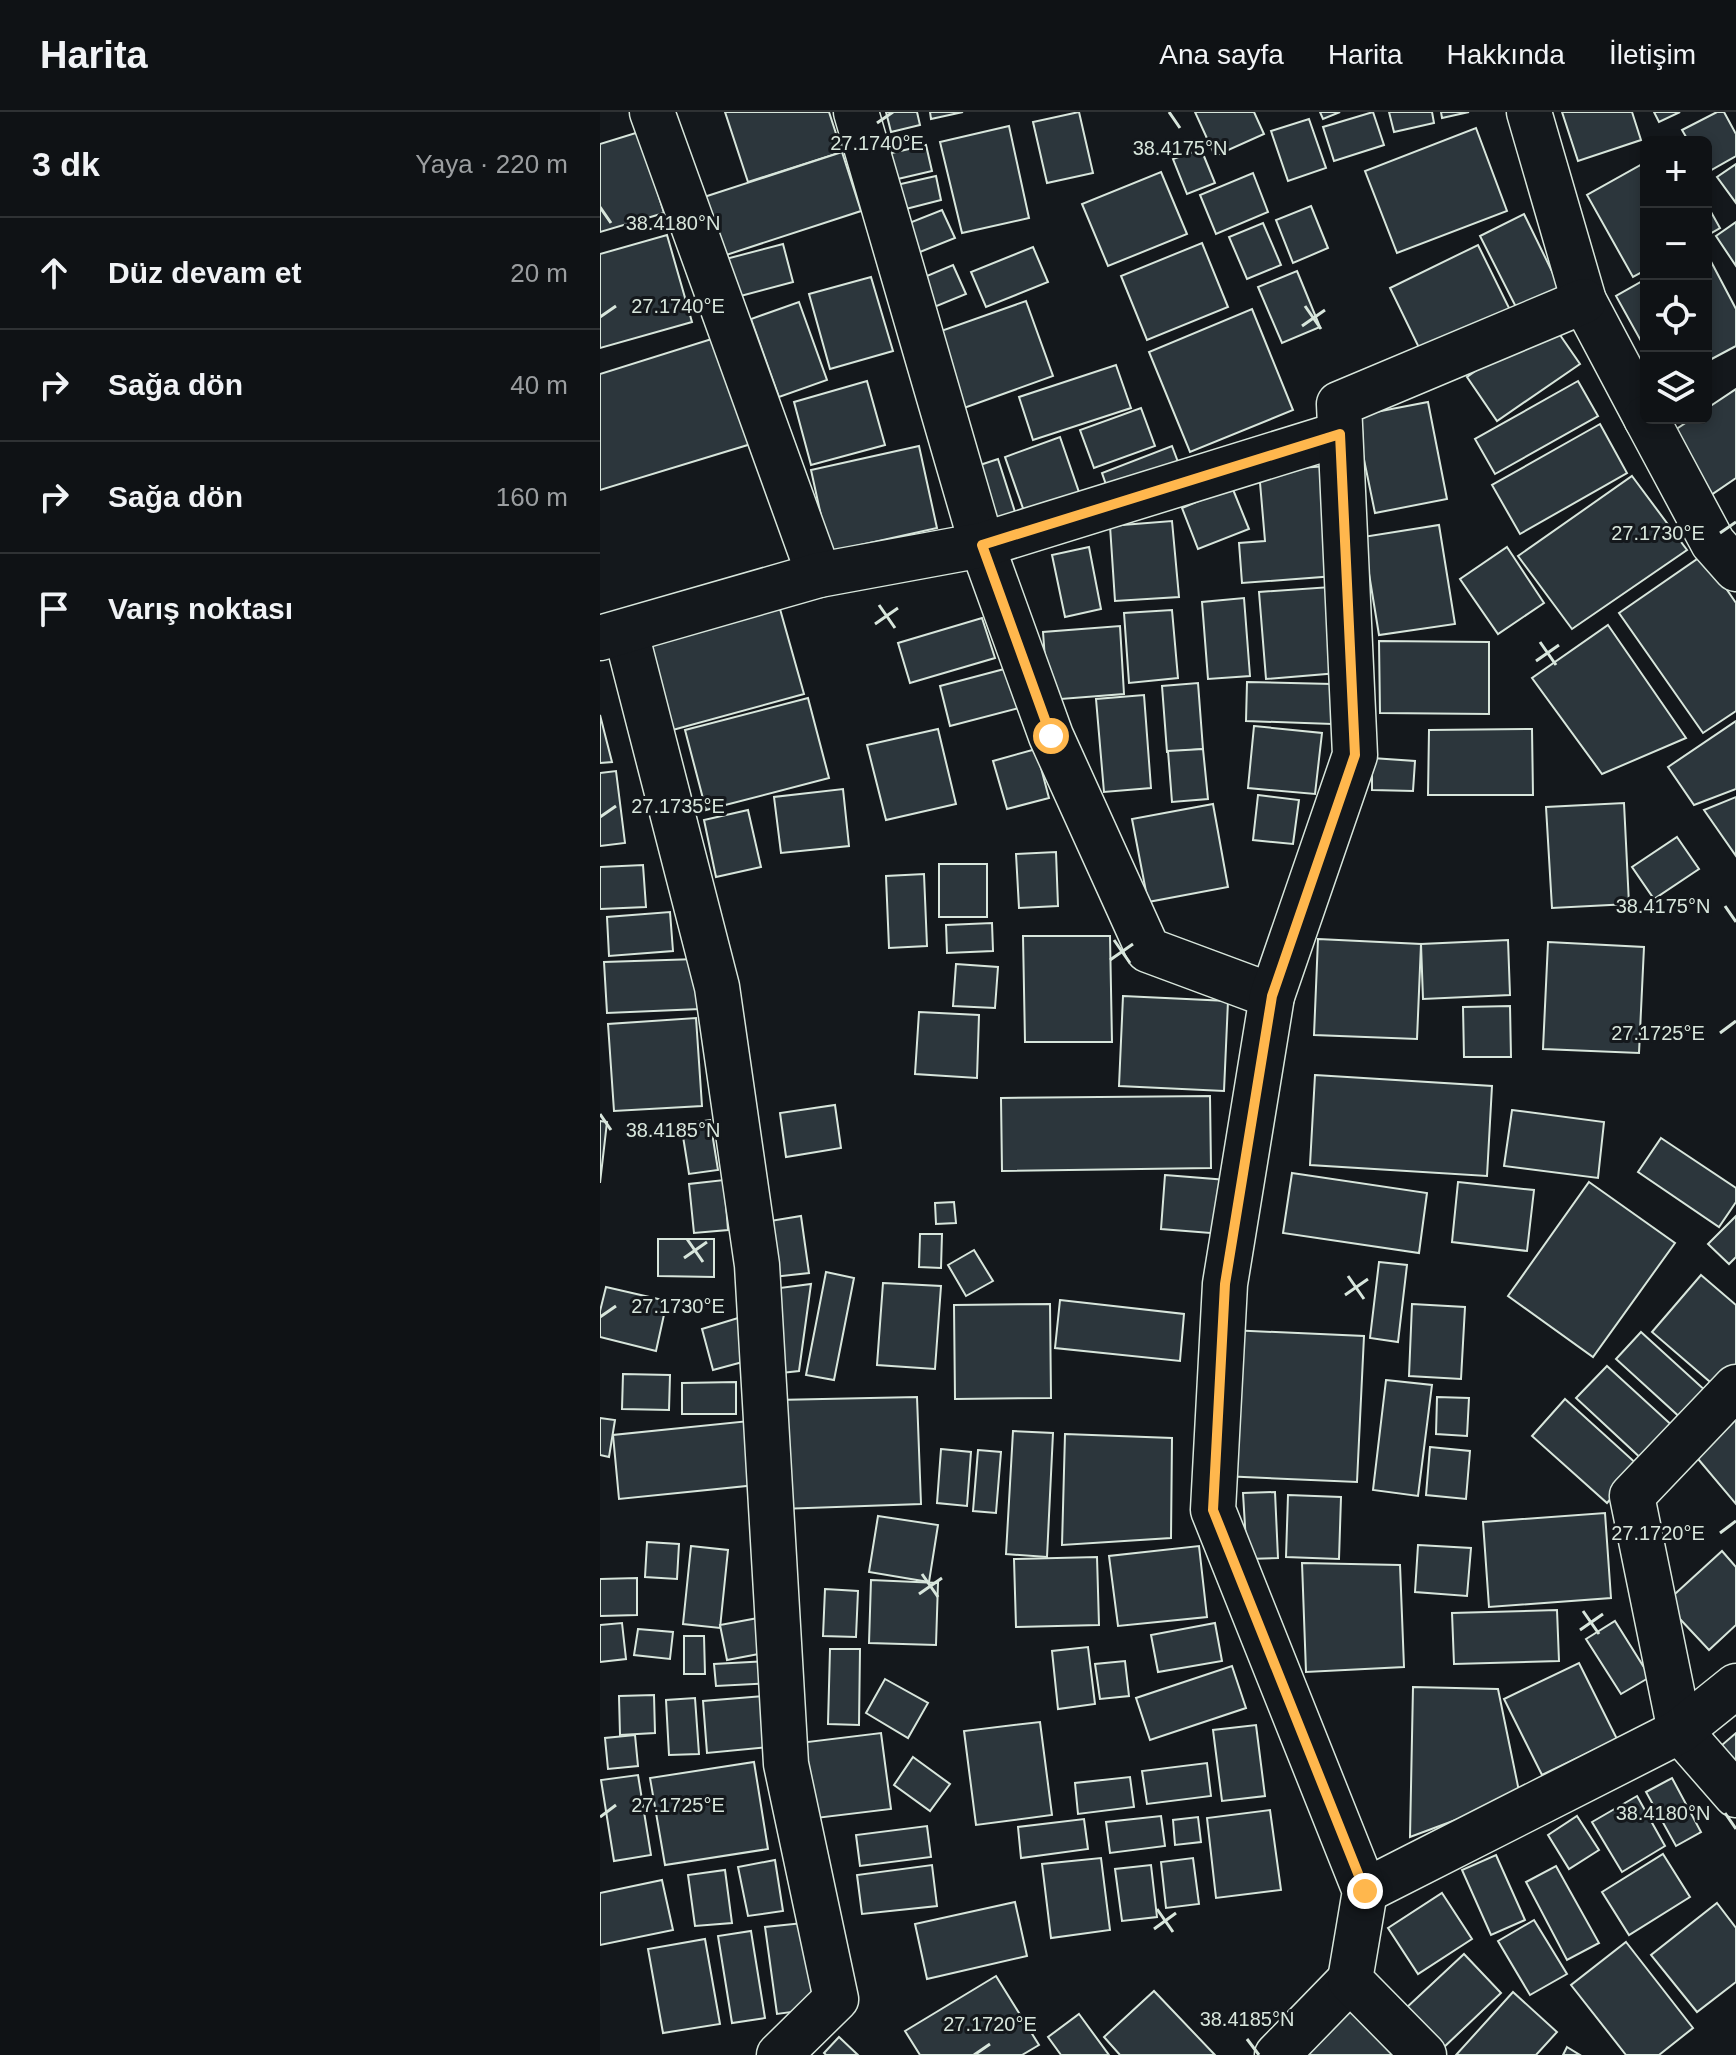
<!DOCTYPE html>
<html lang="tr">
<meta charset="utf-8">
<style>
:root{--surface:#0f1215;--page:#1d2022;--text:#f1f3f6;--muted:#9b9ea0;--line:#2f3234}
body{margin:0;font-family:Arial,sans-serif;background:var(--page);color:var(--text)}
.controls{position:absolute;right:24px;top:24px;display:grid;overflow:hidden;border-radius:12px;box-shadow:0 4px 12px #0003}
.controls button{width:72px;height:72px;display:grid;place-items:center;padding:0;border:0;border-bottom:2px solid var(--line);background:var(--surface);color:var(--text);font:40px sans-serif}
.stop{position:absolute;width:24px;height:24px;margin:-18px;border:6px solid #ffb74d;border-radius:50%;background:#fff}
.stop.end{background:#ffb74d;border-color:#fff;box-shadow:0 2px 8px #0008}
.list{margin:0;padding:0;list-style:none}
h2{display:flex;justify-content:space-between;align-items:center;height:104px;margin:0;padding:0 32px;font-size:34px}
h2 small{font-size:26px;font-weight:400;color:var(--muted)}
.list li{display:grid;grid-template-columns:52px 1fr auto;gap:24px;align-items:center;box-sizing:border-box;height:112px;padding:0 32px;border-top:2px solid var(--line)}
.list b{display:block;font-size:30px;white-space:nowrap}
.list em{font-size:26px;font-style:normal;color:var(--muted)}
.icon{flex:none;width:44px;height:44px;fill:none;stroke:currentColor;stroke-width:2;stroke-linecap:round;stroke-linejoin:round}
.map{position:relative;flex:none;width:1136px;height:1943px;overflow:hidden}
header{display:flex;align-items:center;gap:48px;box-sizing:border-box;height:112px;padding:0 40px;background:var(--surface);border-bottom:2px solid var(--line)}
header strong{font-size:38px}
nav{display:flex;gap:44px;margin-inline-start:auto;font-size:28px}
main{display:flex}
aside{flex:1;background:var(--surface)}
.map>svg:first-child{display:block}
</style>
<header>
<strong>Harita</strong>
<nav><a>Ana sayfa</a><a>Harita</a><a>Hakkında</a><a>İletişim</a></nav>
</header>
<main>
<aside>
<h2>3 dk<small>Yaya · 220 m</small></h2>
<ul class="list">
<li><svg class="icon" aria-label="ahead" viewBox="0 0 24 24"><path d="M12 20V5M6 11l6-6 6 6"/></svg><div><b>Düz devam et</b></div><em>20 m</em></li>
<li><svg class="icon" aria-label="right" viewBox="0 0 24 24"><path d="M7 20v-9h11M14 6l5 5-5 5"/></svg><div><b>Sağa dön</b></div><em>40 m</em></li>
<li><svg class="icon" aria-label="right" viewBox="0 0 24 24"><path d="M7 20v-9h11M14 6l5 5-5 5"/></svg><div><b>Sağa dön</b></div><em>160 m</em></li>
<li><svg class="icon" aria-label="arrive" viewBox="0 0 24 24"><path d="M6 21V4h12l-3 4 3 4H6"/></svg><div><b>Varış noktası</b></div></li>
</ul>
</aside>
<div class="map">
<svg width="1136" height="1943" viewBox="0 0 1136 1943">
<rect width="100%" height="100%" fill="#14181c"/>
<g fill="#2c363c" stroke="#d8e6dc" stroke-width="2">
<path d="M125,0h104l13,40 -94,30z"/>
<path d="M286,0h31l3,13 -29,7z"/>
<path d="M330,0h33l-32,7z"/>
<path d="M479,0l14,61 -46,10 -14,-61z"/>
<path d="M595,0h59l10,22 -49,22z"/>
<path d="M720,0h20l-17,7z"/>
<path d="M773,0l11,33 -50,16 -11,-34z"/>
<path d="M789,0h43l2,11 -40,9z"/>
<path d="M841,0h28l-27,6z"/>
<path d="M962,0h70l9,28 -63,21z"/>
<path d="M1054,0h26l-21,10z"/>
<path d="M1117,0h7l12,22v22l-30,17v-31h-17l-7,-12z"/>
<path d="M709,7l17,49 -38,13 -17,-50z"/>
<path d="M409,14l20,92 -67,15 -22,-91z"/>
<path d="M876,16l31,83 -110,42 -32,-82z"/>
<path d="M39,20l25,81 -64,19v-88z"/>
<path d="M326,33l6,26 -47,11 -6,-26z"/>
<path d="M601,37l14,34 -28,11 -14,-35z"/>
<path d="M242,40l19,59 -144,47 -19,-59z"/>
<path d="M1046,50v108l-13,7 -46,-82z"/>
<path d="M1136,52v39l-19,-26z"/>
<path d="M561,60l26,62 -79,32 -26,-62z"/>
<path d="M653,61l15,39 -52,22 -16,-39z"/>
<path d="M336,64l5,24 -43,11 -6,-25z"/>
<path d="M1106,91l14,25 -14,8z"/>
<path d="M711,94l17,42 -35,15 -17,-43z"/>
<path d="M342,98l13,28 -45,18 -11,-29z"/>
<path d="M924,102l39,80 -43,21 -40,-79z"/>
<path d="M1136,110v44l-20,-30z"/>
<path d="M663,111l18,42 -34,14 -18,-42z"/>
<path d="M67,123l25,87 -92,26v-94z"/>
<path d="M602,131l26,64 -81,33 -26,-64z"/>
<path d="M183,132l10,38 -60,16 -11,-38z"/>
<path d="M878,133l33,67 -88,44 -33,-68z"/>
<path d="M433,135l15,35 -62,25 -15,-35z"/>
<path d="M1106,140l30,57v37l-30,16z"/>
<path d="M353,153l13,29 -44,18 -12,-29z"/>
<path d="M697,159l23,56 -38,16 -24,-56z"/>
<path d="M271,165l22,74 -63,18 -21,-75z"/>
<path d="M1046,167v71l-30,-54z"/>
<path d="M426,189l27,75 -103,37 -26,-76z"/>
<path d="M199,190l28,78 -48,17 -28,-78z"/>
<path d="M652,197l41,101 -103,42 -41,-100z"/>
<path d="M949,207l31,45 -83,57 -30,-44z"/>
<path d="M118,225l33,107 -151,46v-116z"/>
<path d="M516,253l15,43 -98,32 -14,-43z"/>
<path d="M267,269l18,64 -74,20 -17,-63z"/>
<path d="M978,269l20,35 -103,58 -20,-35z"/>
<path d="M1136,277v89l-25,17 -42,-61 24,-16h13v-9z"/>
<path d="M828,290l19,97 -72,14 -20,-97z"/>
<path d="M541,296l14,38 -61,22 -14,-38z"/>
<path d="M1000,312l27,49 -107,61 -28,-49z"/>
<path d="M460,325l21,61 -55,19 -21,-60z"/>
<path d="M319,334l18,82 -108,24 -18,-82z"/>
<path d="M572,334l9,24 -71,26 -8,-23z"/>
<path d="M398,347l18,56 -24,8 -18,-56z"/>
<path d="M727,354l8,110 -93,7 -3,-40 26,-2 -6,-70z"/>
<path d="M1032,364l55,74 -115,79 -54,-73z"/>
<path d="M632,375l17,42 -51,20 -16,-41z"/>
<path d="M572,409l7,76 -64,4 -5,-75z"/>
<path d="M839,413l16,99 -76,11 -16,-98z"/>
<path d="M489,435l12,62 -36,8 -13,-62z"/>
<path d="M907,435l37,56 -46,31 -38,-55z"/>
<path d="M1103,443l33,48v108l-33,22 -84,-120z"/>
<path d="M731,475l7,86 -72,6 -7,-87z"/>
<path d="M644,486l6,78 -42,3 -6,-77z"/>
<path d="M180,497l24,85 -135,37 -23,-85z"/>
<path d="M572,498l6,68 -49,5 -5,-70z"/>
<path d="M382,506l13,40 -85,25 -12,-40z"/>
<path d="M1008,513l78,113 -84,36 -70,-96z"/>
<path d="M520,514l4,68 -76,6 -5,-68z"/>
<path d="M779,529l110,1v72l-109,-1z"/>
<path d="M408,556l11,40 -69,18 -10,-40z"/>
<path d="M647,570l85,2v40l-86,-3z"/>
<path d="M598,571l5,66 -36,3 -5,-66z"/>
<path d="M544,583l7,93 -47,4 -8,-93z"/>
<path d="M208,586l21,80 -123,32 -21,-80z"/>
<path d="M0,603l12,47 -12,1z"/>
<path d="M1136,609v68l-42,16 -26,-38z"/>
<path d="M654,614l68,7 -7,61 -67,-6z"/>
<path d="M338,617l18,75 -70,16 -19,-75z"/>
<path d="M932,617l1,66h-105l1,-65z"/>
<path d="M436,637l13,49 -42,11 -14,-48z"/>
<path d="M603,637l5,50 -36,3 -4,-51z"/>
<path d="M772,646l43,3 -2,30 -41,-1z"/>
<path d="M16,659l9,72 -25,3v-73z"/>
<path d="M243,677l6,57 -68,7 -7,-56z"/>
<path d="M658,683l41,5 -6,44 -40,-4z"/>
<path d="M1136,685v59l-32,-46z"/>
<path d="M1024,691l5,101 -77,4 -6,-101z"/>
<path d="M613,692l15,83 -80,15 -16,-83z"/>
<path d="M148,698l13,57 -45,10 -12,-57z"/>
<path d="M1077,725l22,32 -45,30 -22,-32z"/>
<path d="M456,740l2,54 -39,2 -3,-54z"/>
<rect x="339" y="752" width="48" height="53"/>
<path d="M43,753l3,42 -46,2v-42z"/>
<path d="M324,762l3,72 -38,2 -3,-72z"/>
<path d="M70,800l3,39 -64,5 -2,-39z"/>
<path d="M392,811l1,28 -46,2 -1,-28z"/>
<path d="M423,824h87l2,106h-87z"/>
<path d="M718,827l103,5 -4,95 -103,-4z"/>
<path d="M908,828l2,55 -87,4 -2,-55z"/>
<path d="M948,830l96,5 -5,106 -96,-4z"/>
<path d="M97,847l3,50 -93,4 -3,-51z"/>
<path d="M356,852l42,3 -3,41 -42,-2z"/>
<path d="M523,884l105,5 -4,90 -105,-5z"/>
<path d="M910,894l1,51h-47l-1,-50z"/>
<path d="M319,900l60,3 -2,63 -62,-4z"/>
<path d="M96,906l6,88 -88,5 -6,-87z"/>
<path d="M715,963l177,11 -5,90 -177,-11z"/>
<path d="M610,984l1,72 -209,3 -1,-73z"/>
<path d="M235,993l6,43 -55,9 -6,-44z"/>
<path d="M912,998l92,12 -6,56 -94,-12z"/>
<path d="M110,1008l8,50 -29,4 -8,-50z"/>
<path d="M0,1009l7,1 -7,61z"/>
<path d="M1061,1026l75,50v14l-17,25 -81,-55z"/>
<path d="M692,1061l135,20 -8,60 -136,-20z"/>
<path d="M565,1063l62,5 -4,54 -62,-5z"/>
<path d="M124,1068l4,50 -34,3 -5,-49z"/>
<path d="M858,1070l76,8 -7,61 -75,-9z"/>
<path d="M989,1070l86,61 -82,114 -85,-61z"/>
<path d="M354,1090l2,21 -20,1 -1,-21z"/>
<path d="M201,1104l8,57 -36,4 -9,-55z"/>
<path d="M1136,1104v41l-7,7 -21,-20z"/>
<path d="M320,1122h22l-1,34 -22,-1z"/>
<path d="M58,1127h56v38l-56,-1z"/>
<path d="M374,1138l19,31 -27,15 -18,-31z"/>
<path d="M779,1150l28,3 -9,77 -28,-4z"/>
<path d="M226,1160l28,6 -20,102 -28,-5z"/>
<path d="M1101,1163l35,30v59l-20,23 -64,-55z"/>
<path d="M283,1171l58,3 -6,83 -58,-4z"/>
<path d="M211,1172l-12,87 -27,3 -8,-84z"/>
<path d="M6,1175l61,14 -11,50 -56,-14v-26z"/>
<path d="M460,1188l124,14 -4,47 -125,-13z"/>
<path d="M450,1192l1,94 -96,1 -1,-94z"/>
<path d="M812,1192l53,3 -4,72 -52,-3z"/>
<path d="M138,1206l12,42 -37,10 -11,-41z"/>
<path d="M629,1218l135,6 -7,146 -135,-6z"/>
<path d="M1041,1220l67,61 -25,27 -67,-61z"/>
<path d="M1007,1254l69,63 -31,33 -69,-64z"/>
<path d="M23,1262l47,1 -1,35 -47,-1z"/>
<path d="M786,1268l46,5 -14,111 -45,-6z"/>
<path d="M136,1270v32h-54v-31z"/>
<path d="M317,1285l4,107 -141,5 -4,-109z"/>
<path d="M837,1285l32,1 -2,38 -31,-2z"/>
<path d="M965,1287l74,67 -32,37 -75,-67z"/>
<path d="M1136,1294v98l-48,-57z"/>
<path d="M0,1306l15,2 -6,37 -9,-2z"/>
<path d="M149,1309l7,64 -137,14 -6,-64z"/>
<path d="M413,1319l40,2 -6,124 -41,-3z"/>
<path d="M465,1322l107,4 -1,100 -109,7z"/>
<path d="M830,1335l40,4 -4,48 -40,-4z"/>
<path d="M341,1337l30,3 -4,54 -30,-3z"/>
<path d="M378,1338l23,2 -5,61 -23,-2z"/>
<path d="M675,1380l3,66 -31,1 -4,-66z"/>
<path d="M688,1383l53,2 -2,62 -53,-2z"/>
<path d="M1005,1401l6,85 -122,9 -6,-85z"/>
<path d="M278,1404l60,9 -9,57 -60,-10z"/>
<path d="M47,1430l32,2 -2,35 -32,-2z"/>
<path d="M818,1433l53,3 -4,48 -52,-4z"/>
<path d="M91,1434l37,4 -8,78 -37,-4z"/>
<path d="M599,1434l8,71 -89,9 -9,-70z"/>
<path d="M1122,1439l14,16v58l-27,25 -44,-47z"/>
<path d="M497,1445l2,68 -83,2 -2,-68z"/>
<path d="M702,1451l98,2 4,102 -98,5z"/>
<path d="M37,1466v37l-37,1v-37z"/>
<path d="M271,1468l67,3 -2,62 -67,-2z"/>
<path d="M225,1477l33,2 -2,46 -33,-1z"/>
<path d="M957,1498l2,51 -105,3 -2,-51z"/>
<path d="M158,1506l6,35 -37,7 -7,-35z"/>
<path d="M1015,1509l35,56 -29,17 -35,-55z"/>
<path d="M22,1511l4,36 -26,3v-37z"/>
<path d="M615,1511l7,38 -64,11 -7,-37z"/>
<path d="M38,1517l35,3 -3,27 -36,-4z"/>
<path d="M84,1524h20l1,38h-21z"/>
<path d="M488,1535l7,57 -37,5 -6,-58z"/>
<path d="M230,1537h30l-1,76 -31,-1z"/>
<path d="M171,1549l1,22 -56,3 -2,-22z"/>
<path d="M525,1549l4,35 -29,3 -5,-35z"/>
<path d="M979,1551l38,76 -75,36 -38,-76z"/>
<path d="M632,1554l14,42 -96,32 -14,-42z"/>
<path d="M285,1567l43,24 -20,35 -42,-25z"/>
<path d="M813,1575l85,2 22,107 -110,41z"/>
<path d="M54,1583l1,38 -35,2 -1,-39z"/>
<path d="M165,1584l4,51 -62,6 -4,-52z"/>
<path d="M95,1586l4,56 -30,1 -3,-55z"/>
<path d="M440,1610l12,93 -76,10 -12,-94z"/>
<path d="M656,1613l9,71 -43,5 -9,-71z"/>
<path d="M281,1621l10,76 -83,10 -9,-76z"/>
<path d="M1136,1621v42l-21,-24z"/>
<path d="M35,1623l3,31 -30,3 -3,-31z"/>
<path d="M313,1645l37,27 -20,27 -36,-26z"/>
<path d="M154,1650l14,87 -103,16 -15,-87z"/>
<path d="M607,1651l4,33 -64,8 -5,-33z"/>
<path d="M38,1663l13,80 -37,6 -13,-81z"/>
<path d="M530,1665l4,30 -56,7 -3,-31z"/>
<path d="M1072,1666l29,54 -25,14 -30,-54z"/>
<path d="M1037,1684l28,50 -43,26 -30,-50z"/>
<path d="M670,1698l11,80 -65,8 -9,-80z"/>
<path d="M561,1704l4,30 -55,7 -4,-31z"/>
<path d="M977,1704l22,34 -30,19 -21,-34z"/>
<path d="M598,1705l3,25 -26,3 -2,-25z"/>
<path d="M484,1707l4,30 -67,9 -3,-31z"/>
<path d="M327,1714l4,31 -71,9 -4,-31z"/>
<path d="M1063,1742l27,43 -61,38 -27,-43z"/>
<path d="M896,1743l29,65 -34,15 -29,-65z"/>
<path d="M501,1746l9,72 -59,8 -9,-74z"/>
<path d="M593,1746l6,46 -33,4 -5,-46z"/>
<path d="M175,1748l8,51 -35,5 -10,-49z"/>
<path d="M332,1753l5,41 -75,8 -5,-39z"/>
<path d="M551,1753l6,52 -35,4 -7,-52z"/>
<path d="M956,1754l43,77 -32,17 -41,-78z"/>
<path d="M125,1758l7,53 -37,3 -7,-51z"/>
<path d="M62,1768l11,50 -73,15v-52z"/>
<path d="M842,1781l30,46 -54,35 -30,-46z"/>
<path d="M415,1790l12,54 -100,23 -12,-55z"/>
<path d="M1117,1791l19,25v54l-39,30 -46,-57z"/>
<path d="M934,1808l33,54 -37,21 -32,-54z"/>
<path d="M203,1811l11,86 -37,5 -12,-87z"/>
<path d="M151,1819l14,87 -33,5 -14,-87z"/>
<path d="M105,1827l15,85 -57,9 -15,-84z"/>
<path d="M1026,1830l67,86 -34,27h-33l-55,-70z"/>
<path d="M864,1842l37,39 -59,56 -37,-40z"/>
<path d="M396,1864l43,69 -17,10h-102l-15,-24z"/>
<path d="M554,1879l61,64h-95l-16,-18z"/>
<path d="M913,1880l44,40 -21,23h-80z"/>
<path d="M745,1891l56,52h-107z"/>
<path d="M479,1902l30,41h-48l-13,-18z"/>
<path d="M239,1925l19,18h-32l-2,-2z"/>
<path d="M967,1935l13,8h-17z"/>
</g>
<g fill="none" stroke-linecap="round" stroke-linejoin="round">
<defs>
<g id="minor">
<path d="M52,0l167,463"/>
<path d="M256,0l126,433 69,191 97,214 124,46"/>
<path d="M929,0l55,189 62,117"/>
<path d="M1046,306l67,125 23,26"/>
<path d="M26,521l91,354 40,278 29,499 50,235 -57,56"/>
<path d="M0,526l219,-63 163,-30 358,-111"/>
<path d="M1136,1275l-104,109 48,235 56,64"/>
<path d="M765,1779l315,-160 56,-45"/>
<path d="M677,1943l73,-75"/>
<path d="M824,1943l-74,-75 15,-89 -152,-381 12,-226 47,-288 83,-241 -16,-351 245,-103"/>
</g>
</defs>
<use href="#minor" stroke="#d8e6dc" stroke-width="47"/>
<use href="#minor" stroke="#14181c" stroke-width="44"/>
</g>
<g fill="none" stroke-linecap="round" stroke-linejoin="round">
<path stroke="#ffb74d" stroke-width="10" d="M451,624l-69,-191 358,-111 15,321 -83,241 -47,288 -12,226 152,381"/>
</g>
<path fill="none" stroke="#d8e6dc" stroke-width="3" d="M569,0l11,16M277,11l16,-11M0,95l11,16M705,194l16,23M0,205l16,-11M702,214l23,-16M1120,421l16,-11M279,493l16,23M275,512l23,-16M940,530l16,23M936,549l23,-16M0,705l16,-11M1125,794l11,16M514,828l16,23M510,848l23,-16M1120,921l16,-12M0,1002l11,16M87,1127l16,23M84,1146l23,-16M748,1164l16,23M745,1183l23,-16M0,1205l16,-11M1120,1421l16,-12M322,1462l16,23M319,1482l23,-16M983,1499l16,23M980,1518l23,-16M1125,1701l11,16M0,1705l16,-12M557,1797l16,23M554,1817l22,-16M647,1927l12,16M374,1943l16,-11"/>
<g font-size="20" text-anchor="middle" fill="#d8e6dc" stroke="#14181c" stroke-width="6" stroke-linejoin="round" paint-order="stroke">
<text x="277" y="38">27.1740°E</text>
<text x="580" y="43">38.4175°N</text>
<text x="73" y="118">38.4180°N</text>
<text x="78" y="201">27.1740°E</text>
<text x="1058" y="428">27.1730°E</text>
<text x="78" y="701">27.1735°E</text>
<text x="1063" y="801">38.4175°N</text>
<text x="1058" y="928">27.1725°E</text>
<text x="73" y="1025">38.4185°N</text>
<text x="78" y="1201">27.1730°E</text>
<text x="1058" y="1428">27.1720°E</text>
<text x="78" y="1700">27.1725°E</text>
<text x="1063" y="1708">38.4180°N</text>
<text x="647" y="1914">38.4185°N</text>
<text x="390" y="1919">27.1720°E</text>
</g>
</svg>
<div class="controls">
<button>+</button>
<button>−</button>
<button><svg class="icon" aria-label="locate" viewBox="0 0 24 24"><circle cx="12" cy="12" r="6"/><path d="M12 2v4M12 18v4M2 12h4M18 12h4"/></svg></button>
<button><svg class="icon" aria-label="layers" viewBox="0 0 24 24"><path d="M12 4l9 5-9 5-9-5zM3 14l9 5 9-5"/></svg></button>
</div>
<div class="stop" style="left:451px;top:624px"></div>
<div class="stop end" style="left:765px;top:1779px"></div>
</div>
</main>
